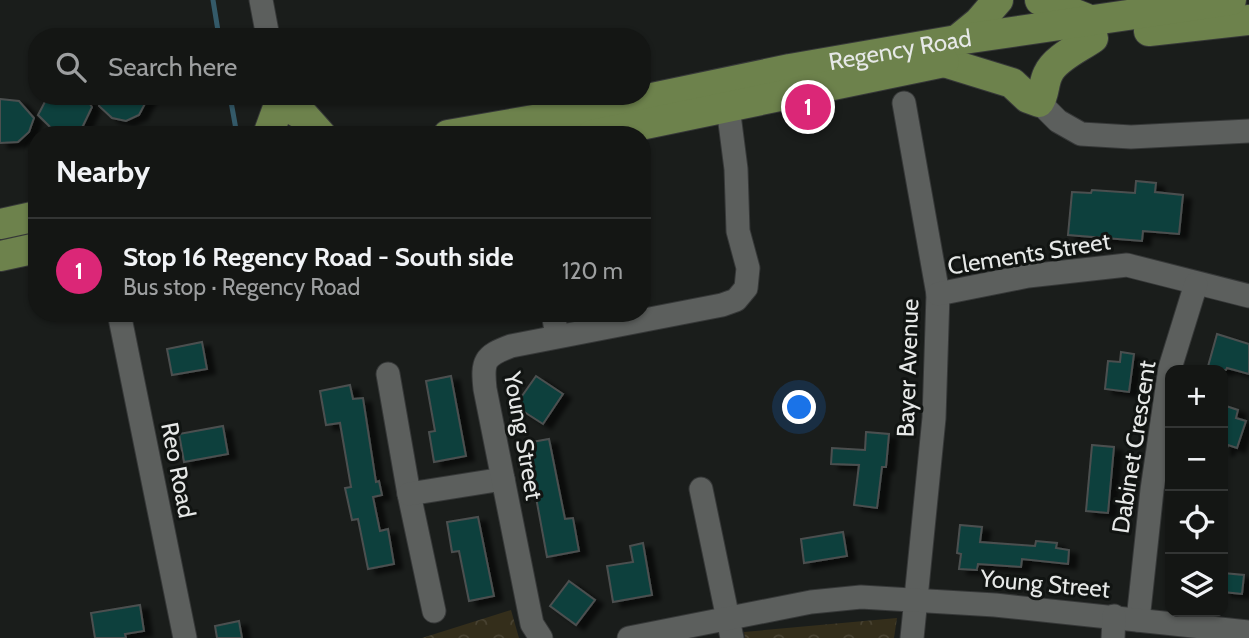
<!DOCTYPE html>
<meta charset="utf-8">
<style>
:root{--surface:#141614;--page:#212322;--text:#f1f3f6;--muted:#9d9fa0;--line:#333534;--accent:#db2777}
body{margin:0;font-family:Cabin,sans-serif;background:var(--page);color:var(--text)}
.controls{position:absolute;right:21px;bottom:21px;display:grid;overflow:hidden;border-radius:14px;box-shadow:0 2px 5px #0004}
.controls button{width:63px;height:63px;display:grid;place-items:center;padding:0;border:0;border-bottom:2px solid var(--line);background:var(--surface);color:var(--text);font:35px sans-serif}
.you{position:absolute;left:800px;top:408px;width:24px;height:24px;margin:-18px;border:5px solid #fff;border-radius:50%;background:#1a73e8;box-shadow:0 0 0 10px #1a73e833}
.badge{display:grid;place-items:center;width:46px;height:46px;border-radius:50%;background:var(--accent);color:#fff;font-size:23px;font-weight:700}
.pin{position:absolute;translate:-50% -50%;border:4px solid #fff;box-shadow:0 2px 7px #0006}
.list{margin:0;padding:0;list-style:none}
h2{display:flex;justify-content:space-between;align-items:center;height:91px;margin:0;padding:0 28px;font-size:30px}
h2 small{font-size:23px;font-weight:400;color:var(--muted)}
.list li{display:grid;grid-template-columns:46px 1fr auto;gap:21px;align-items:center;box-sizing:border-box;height:105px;padding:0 28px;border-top:2px solid var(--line)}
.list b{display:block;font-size:26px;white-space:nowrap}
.list p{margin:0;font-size:23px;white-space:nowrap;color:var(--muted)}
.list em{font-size:23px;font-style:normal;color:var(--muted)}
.icon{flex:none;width:38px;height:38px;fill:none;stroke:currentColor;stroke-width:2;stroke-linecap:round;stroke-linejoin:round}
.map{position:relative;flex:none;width:1249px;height:638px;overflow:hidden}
.search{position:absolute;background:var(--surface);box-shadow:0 2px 5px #0004;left:28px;top:28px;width:623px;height:77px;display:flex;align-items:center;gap:18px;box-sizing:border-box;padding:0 24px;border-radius:28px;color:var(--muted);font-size:26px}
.panel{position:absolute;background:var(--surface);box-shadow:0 2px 5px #0004;left:28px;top:126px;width:623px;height:196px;border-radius:28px}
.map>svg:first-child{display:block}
</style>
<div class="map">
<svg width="1249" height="638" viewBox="0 0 1249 638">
<defs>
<pattern id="park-crowns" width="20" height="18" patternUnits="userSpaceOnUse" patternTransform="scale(1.75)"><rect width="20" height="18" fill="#342e1b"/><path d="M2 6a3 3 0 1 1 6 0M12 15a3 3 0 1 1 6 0" fill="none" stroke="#484231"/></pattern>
<filter id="shadow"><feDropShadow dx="8" dy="4.5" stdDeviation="2" flood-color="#0009"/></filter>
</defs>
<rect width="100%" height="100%" fill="#1a1d1b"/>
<g fill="url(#park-crowns)">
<path d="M511,610l8,28h-97z"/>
<path d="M897,618l-3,20h-149l-1,-6z"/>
</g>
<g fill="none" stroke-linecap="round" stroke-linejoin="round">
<g stroke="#345a69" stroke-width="5">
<path d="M213,0l6,37"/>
<path d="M230,96l7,39"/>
</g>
</g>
<g fill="#103f3e" stroke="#4c5050" stroke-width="2" filter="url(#shadow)">
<path d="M48,96h36l8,11 -10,21 -14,6 -7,-1 -8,-3 -15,-15z"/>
<path d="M101,96h48l-10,19 -13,6 -14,-3 -13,-12z"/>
<path d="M0,99l19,2 15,17 -5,14 -11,10 -18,1z"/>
<path d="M1136,181l20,2 -1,9 28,3 -4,39 -36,-3 -1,10 -74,-6 4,-43 19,1 1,-3 43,3z"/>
<path d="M1217,334l32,10v30l-22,-6 -1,2h-19z"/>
<path d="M202,342l5,27 -35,6 -5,-26z"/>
<path d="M1121,352l13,2 -5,38 -24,-3 3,-28 12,1z"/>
<path d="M451,376l15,80 -32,6 -5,-30 6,-1 -9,-50z"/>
<path d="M536,376l27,18 -20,30 -28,-18z"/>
<path d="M350,385l3,14 10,-1 13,84 3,-1 3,14 -9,2 7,34 8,-2 6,35 -26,5 -10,-50 -6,1 -7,-32 6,-1 -11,-64 -14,2 -6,-34z"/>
<path d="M1223,405l15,5 -2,8 10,3 -9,27 -9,-3 -2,6h-3z"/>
<path d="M223,426l5,28 -44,8 -5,-28z"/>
<path d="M866,432l23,2 -3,33h-4l-5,41 -23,-3 5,-40 -28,-1 1,-16 33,2z"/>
<path d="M549,439l16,80 8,-1 6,33 -32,6 -21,-114z"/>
<path d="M1092,445l22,2 -6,66 -22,-2z"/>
<path d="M478,517l16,79 -25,5 -10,-50 -7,1 -5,-30z"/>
<path d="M960,525l22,2 -2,15 55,4 1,-5 21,2 -1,5 13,2 -1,14 -46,-5 -1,8 -43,-3 -1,6 -18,-1 2,-15 -4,-1z"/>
<path d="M843,532l4,24 -43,7 -3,-24z"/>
<path d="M643,543l9,52 -39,7 -6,-36 26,-4 -3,-16z"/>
<path d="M1223,573l21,2 -2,19 -19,-2z"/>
<path d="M569,581l26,19 -19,25 -26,-19z"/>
<path d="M140,605l4,26 -19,3 1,4h-31l-4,-25z"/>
<path d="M239,621l3,17h-25l-2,-12z"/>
</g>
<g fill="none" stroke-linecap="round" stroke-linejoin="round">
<defs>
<g id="minor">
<path d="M261,0l7,37"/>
<path d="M1039,102l19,19 23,13 50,3 118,-6"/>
<path d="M904,103l34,191 -4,124 -22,220"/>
<path d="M938,294l90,-18 99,-11 122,31"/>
<path d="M119,313l66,325"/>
<path d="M553,313l4,23"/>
<path d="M388,374l21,120 25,117"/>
<path d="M701,489l31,149"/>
<path d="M409,494l94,-15"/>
<path d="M1138,620l14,-130 18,-122 26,-84"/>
<path d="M541,638l-9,-14 -47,-235c-3,-28 -1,-33 26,-43l211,-41 14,-5 10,-12 2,-20 -10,-37 -2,-62 -8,-62"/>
<path d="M629,638l182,-36 50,-5 134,8 254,27"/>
<path d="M1113,638l1,-22"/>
</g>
<g id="major">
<path d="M1040,0l45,18"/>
<path d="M1149,31l100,-11"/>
<path d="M957,40l22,-18 19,-22"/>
<path d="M944,62l68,21 16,15 11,4c6,-9 4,-18 9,-28 7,-16 31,-26 45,-36"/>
<path d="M268,135l12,-33 24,14 17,19"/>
<path id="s1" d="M448,135l166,-29 176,-37 167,-29 274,-40"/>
<path d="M592,135l352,-73"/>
<path d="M0,224l37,-8"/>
<path d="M0,256l37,-8"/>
</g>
</defs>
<use href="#minor" stroke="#363838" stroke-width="25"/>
<use href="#major" stroke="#363838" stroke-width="32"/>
<use href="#minor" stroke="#5c5f5d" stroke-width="23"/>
<use href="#major" stroke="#6d824c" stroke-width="30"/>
</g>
<g text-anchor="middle" stroke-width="6" stroke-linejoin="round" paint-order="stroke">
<g font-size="24" fill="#e6e8e7" stroke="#111412">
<text dy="8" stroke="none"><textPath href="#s1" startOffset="460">Regency Road</textPath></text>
<text transform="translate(1029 254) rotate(-9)" y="8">Clements Street</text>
<text transform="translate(908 368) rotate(-88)" y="8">Bayer Avenue</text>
<text transform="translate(523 436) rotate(80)" y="8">Young Street</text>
<text transform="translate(1134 447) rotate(-81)" y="8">Dabinet Crescent</text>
<text transform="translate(178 470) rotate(79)" y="8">Reo Road</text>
<text transform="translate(1045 584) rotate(5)" y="8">Young Street</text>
</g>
</g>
</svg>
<div class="controls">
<button>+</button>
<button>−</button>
<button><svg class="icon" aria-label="locate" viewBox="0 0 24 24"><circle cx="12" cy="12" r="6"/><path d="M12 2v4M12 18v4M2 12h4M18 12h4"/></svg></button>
<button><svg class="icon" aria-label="layers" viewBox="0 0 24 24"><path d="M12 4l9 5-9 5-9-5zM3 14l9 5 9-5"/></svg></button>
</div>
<div class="you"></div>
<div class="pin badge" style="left:808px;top:107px">1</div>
<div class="search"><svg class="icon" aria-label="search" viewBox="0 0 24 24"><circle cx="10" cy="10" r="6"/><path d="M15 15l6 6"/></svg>Search here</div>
<section class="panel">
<h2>Nearby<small></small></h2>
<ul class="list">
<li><span class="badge">1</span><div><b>Stop 16 Regency Road - South side</b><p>Bus stop · Regency Road</p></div><em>120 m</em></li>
</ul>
</section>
</div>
